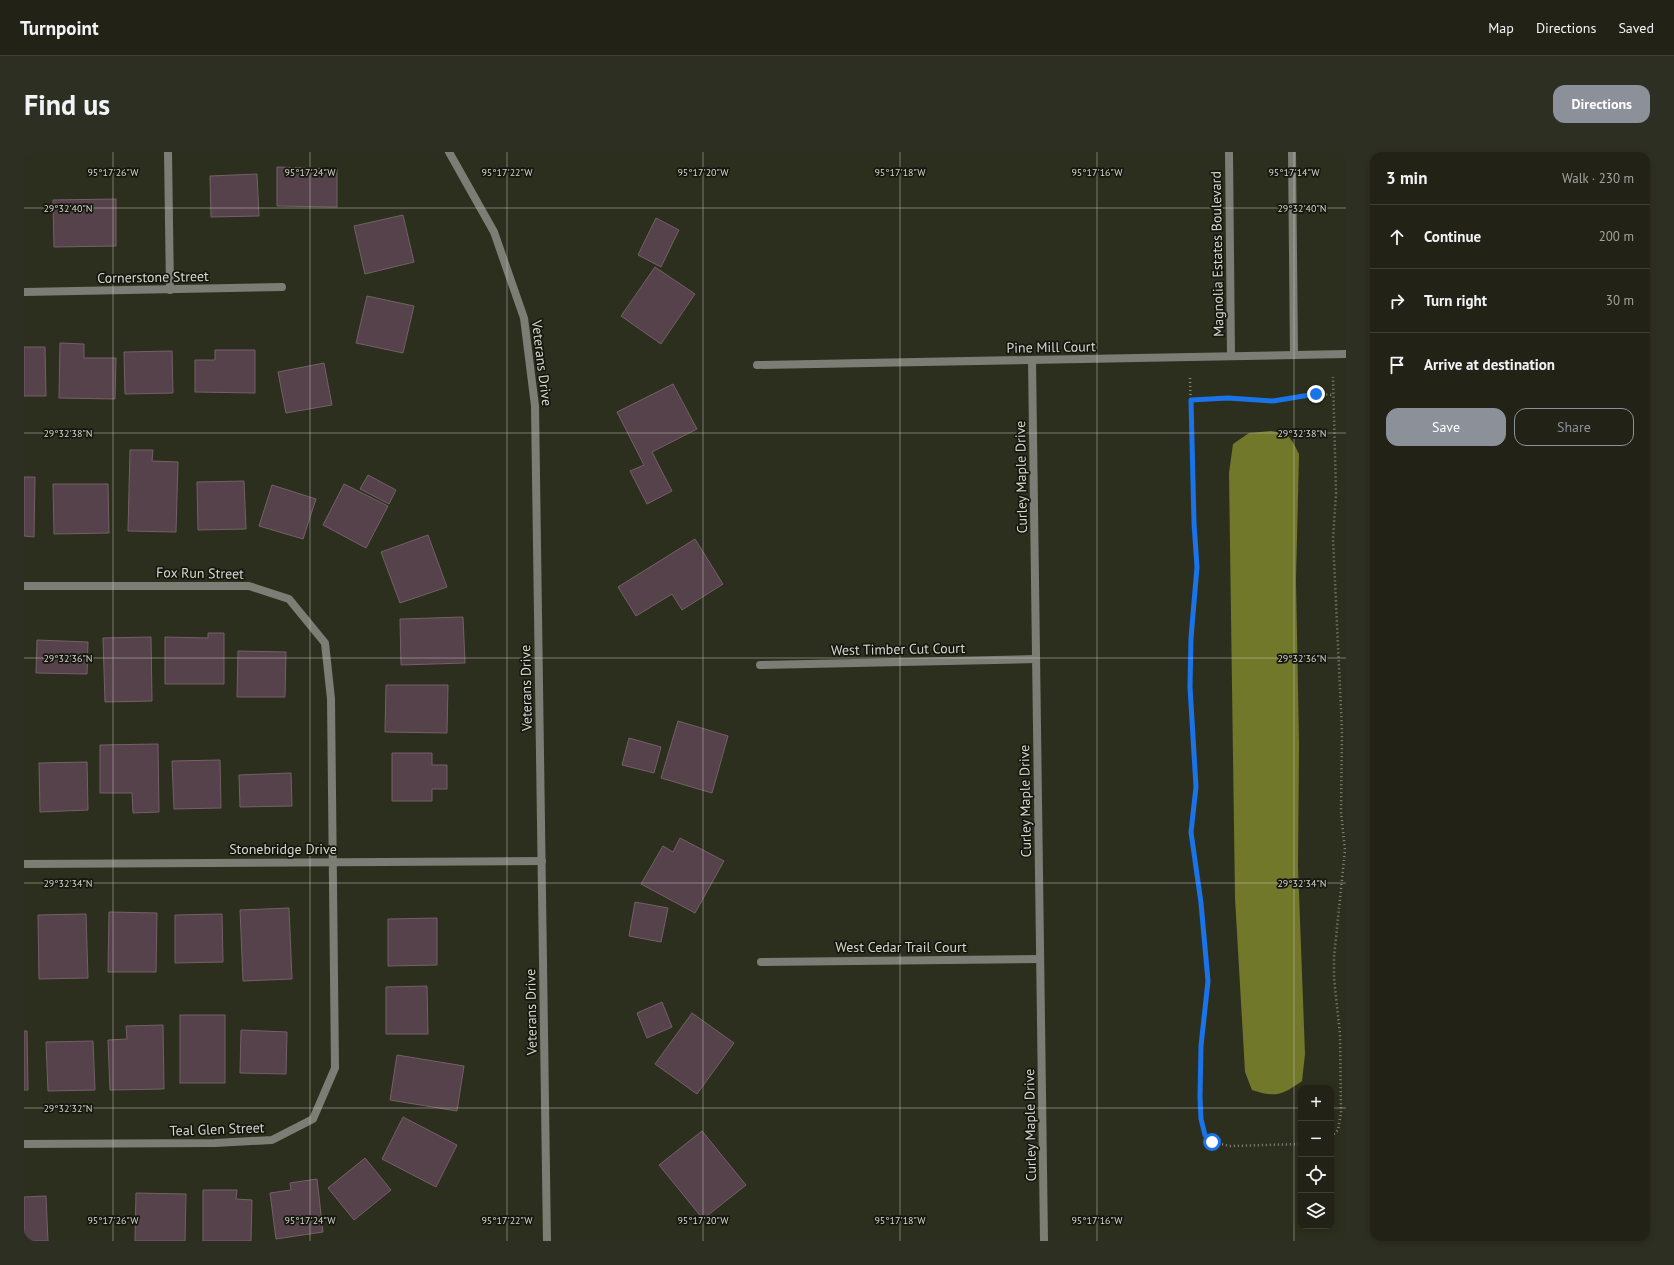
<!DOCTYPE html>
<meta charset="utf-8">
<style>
:root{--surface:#222316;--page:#2e2f23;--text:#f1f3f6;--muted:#a2a4a1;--line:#3f4035;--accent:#8c9099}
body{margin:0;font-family:"PT Sans",sans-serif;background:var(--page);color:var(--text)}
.controls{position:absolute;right:12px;bottom:12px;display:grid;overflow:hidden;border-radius:8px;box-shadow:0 2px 6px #0003}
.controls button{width:36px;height:36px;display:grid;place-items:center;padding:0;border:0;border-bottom:1px solid var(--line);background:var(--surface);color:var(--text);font:20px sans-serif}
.stop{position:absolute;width:12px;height:12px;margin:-9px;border:3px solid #1a73e8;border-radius:50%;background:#fff}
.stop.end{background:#1a73e8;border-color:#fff;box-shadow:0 1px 4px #0008}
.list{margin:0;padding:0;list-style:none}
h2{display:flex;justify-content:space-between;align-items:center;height:52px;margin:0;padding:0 16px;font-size:17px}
h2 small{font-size:13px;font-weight:400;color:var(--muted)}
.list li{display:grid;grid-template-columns:26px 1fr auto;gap:12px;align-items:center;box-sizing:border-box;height:64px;padding:0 16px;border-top:1px solid var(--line)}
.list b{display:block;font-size:15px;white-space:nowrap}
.list em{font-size:13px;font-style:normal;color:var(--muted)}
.actions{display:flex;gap:8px;padding:12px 16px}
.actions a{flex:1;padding:9px 0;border:1px solid var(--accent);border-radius:12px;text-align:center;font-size:14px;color:var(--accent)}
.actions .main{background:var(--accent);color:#fff}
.icon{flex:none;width:22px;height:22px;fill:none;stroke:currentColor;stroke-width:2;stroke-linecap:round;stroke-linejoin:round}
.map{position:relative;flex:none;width:1322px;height:1089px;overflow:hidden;border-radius:12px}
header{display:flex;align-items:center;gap:24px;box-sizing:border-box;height:56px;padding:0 20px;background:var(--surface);border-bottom:1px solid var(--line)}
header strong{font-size:19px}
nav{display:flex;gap:22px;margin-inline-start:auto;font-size:14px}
.intro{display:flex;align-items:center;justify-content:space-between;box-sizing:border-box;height:96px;padding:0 24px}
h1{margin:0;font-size:28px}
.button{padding:10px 18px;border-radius:12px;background:var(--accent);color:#fff;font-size:14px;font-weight:700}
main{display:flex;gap:24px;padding:0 24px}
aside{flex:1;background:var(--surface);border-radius:12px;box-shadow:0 2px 6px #0003}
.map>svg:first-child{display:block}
</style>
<header>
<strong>Turnpoint</strong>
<nav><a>Map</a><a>Directions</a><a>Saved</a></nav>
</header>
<div class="intro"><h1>Find us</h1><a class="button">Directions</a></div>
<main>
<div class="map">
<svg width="1322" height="1089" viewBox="0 0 1322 1089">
<rect width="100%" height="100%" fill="#2d2f1e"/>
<path fill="#727829" d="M1247,279c19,2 20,7 28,23l-3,126 3,164 -1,123 7,187 -3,27c-20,14 -26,17 -50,9l-7,-18 -10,-174 -6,-425 4,-29 16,-11z"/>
<g fill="#55424a" stroke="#746068">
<path d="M253,15l60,2v38l-60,-1z"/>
<path d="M233,22l2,42 -48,1 -1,-41z"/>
<path d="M92,47v47l-62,1 -1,-47z"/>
<path d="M379,63l11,47 -49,12 -11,-48z"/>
<path d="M632,66l23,12 -18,37 -23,-12z"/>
<path d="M631,115l40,27 -34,50 -40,-28z"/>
<path d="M343,144l47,10 -11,47 -47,-10z"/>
<path d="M36,191l24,1v14h32l-1,41 -56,-1z"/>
<path d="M0,195h21l1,49h-22z"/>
<path d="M191,198h40v43l-60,-1v-32h20z"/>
<path d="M148,199l1,42 -48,1 -1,-42z"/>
<path d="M300,211l8,42 -46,8 -8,-41z"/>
<path d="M649,232l24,45 -45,23 20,39 -25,13 -17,-33 14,-6 -27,-53z"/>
<path d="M106,298h23l-1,11 26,1 -2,70 -48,-1z"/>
<path d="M344,323l28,15 -7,14 -29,-15z"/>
<path d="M0,325h11l-1,60 -10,-1z"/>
<path d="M220,329l2,48 -48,1 -1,-48z"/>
<path d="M29,332h55l1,49 -55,1z"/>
<path d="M320,332l44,22 -22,42 -43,-23z"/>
<path d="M248,333l44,14 -13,40 -44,-13z"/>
<path d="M404,383l19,52 -47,16 -19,-51z"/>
<path d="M671,387l28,45 -41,26 -10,-16 -36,22 -18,-29z"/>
<path d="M439,465l2,46 -64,2 -1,-46z"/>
<path d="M184,481h16v51h-59v-47l43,1z"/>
<path d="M127,485l1,64 -47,1 -2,-64z"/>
<path d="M13,488l51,2 -1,32 -51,-1z"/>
<path d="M214,499l48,1 -1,45h-48z"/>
<path d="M362,533h62l-1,48 -62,-1z"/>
<path d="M654,569l50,15 -16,57 -51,-15z"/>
<path d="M605,586l32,9 -7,26 -32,-8z"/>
<path d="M134,592l1,68 -26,1 -1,-20h-32v-48z"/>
<path d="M368,601h40v12h15v24h-15v12h-40z"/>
<path d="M196,608l1,48 -47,1 -2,-48z"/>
<path d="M63,610l1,48 -48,2 -1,-49z"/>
<path d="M267,621l1,33 -52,1 -1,-32z"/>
<path d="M656,686l44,23 -29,52 -54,-29 22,-38 10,6z"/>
<path d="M611,750l33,6 -7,34 -32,-6z"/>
<path d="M265,756l3,71 -49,2 -3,-71z"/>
<path d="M85,760l48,1 -1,59h-48z"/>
<path d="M62,762l2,64 -49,1 -1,-64z"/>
<path d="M198,762l1,48 -48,1v-48z"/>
<path d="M413,766v47l-49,1v-47z"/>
<path d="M403,834l1,48h-42v-47z"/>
<path d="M638,850l10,25 -25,11 -10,-25z"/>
<path d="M668,861l42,30 -37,51 -42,-30z"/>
<rect x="156" y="863" width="45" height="68"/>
<path d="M139,873l1,64 -54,1 -2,-50 19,-1 -1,-13z"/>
<path d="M217,878l46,2 -1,42 -46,-1z"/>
<path d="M0,879h3l1,59h-4z"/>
<path d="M69,889l2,49 -47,1 -2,-49z"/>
<path d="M373,903l67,11 -7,45 -67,-11z"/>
<path d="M379,965l54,28 -21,42 -54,-28z"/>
<path d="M678,979l44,54 -43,34 -44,-54z"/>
<path d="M341,1006l26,32 -37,30 -26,-32z"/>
<path d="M293,1027l6,53 -47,7 -6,-46 21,-3 -1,-7z"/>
<path d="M179,1038h34l-1,9 16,1 -1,41h-48z"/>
<path d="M112,1041l50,1 -1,47h-50z"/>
<path d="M22,1044l2,45h-24v-44z"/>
</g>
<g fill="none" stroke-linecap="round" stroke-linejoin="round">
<g stroke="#88897c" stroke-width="2.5" stroke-dasharray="1 3" stroke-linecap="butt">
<path d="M1166,226l4,145 3,44 -6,70 -1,50 6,100 -5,44 10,72 7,78 -7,65 -1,51 1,22 4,16 7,7 18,4 71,-2"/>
<path d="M1167,248l37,-2 45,3 43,-7 17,1"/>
<path d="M1307,985l7,-7 3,-17 -1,-79 -6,-56v-21l11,-107 -4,-38 1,-81 -9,-192 3,-46 -3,-116"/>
</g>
<g stroke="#7c7d74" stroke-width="8">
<path d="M144,0l2,138"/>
<path d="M1205,0l2,204"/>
<path d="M1268,0l2,203"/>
<path d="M0,140l258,-5"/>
<path d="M1008,208l12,881"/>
<path d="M733,213l589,-11"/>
<path d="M0,434h225l40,13 36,44 6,56 4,369 -22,51 -41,21 -57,3 -191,1"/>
<path d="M736,513l276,-6"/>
<path d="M0,712l518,-3"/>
<path d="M737,810l279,-3"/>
</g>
<path stroke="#7c7d74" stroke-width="8" d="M425,0l45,80 30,86 11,88 12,835"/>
</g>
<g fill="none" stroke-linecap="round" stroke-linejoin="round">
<path stroke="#1a73e8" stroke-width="5" d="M1188,990l-7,-7 -4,-16 -1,-22 1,-51 7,-65 -7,-78 -10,-71 5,-45 -6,-100 1,-49 6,-71 -3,-44 -3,-123 37,-2 45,3 43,-7"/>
</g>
<path fill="none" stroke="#d6d7cd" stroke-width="1" stroke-opacity="0.45" d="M89,0v1089M286,0v1089M483,0v1089M679,0v1089M876,0v1089M1073,0v1089M1270,0v1089M0,56h1322M0,281h1322M0,506h1322M0,731h1322M0,956h1277M1307,956h15"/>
<g text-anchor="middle" stroke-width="3.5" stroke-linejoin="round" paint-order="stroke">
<g font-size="14" fill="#d6d7cd" stroke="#16170f">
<text transform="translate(1193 102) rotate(-91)" y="5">Magnolia Estates Boulevard</text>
<text transform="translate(129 125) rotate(-1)" y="5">Cornerstone Street</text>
<text transform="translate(1027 195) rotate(-1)" y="5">Pine Mill Court</text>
<text transform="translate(518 211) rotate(83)" y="5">Veterans Drive</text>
<text transform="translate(997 325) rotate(-91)" y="5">Curley Maple Drive</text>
<text transform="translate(176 421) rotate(1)" y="5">Fox Run Street</text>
<text transform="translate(874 497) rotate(-1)" y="5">West Timber Cut Court</text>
<text transform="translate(502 536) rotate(-91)" y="5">Veterans Drive</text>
<text transform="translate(1001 649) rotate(-91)" y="5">Curley Maple Drive</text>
<text x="259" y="702">Stonebridge Drive</text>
<text x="877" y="800">West Cedar Trail Court</text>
<text transform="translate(507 860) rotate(-91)" y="5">Veterans Drive</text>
<text transform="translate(1006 973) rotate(-91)" y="5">Curley Maple Drive</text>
<text transform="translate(193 977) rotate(-2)" y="5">Teal Glen Street</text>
</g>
</g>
<g font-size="10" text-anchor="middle" fill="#d6d7cd" stroke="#16170f" stroke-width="3.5" stroke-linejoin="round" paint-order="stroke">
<text x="89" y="24">95°17'26"W</text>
<text x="286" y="24">95°17'24"W</text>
<text x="483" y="24">95°17'22"W</text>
<text x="679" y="24">95°17'20"W</text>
<text x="876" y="24">95°17'18"W</text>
<text x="1073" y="24">95°17'16"W</text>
<text x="1270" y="24">95°17'14"W</text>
<text x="44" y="60">29°32'40"N</text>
<text x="1278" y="60">29°32'40"N</text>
<text x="44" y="285">29°32'38"N</text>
<text x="1278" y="285">29°32'38"N</text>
<text x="44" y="510">29°32'36"N</text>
<text x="1278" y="510">29°32'36"N</text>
<text x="44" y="735">29°32'34"N</text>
<text x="1278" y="735">29°32'34"N</text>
<text x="44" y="960">29°32'32"N</text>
<text x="89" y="1072">95°17'26"W</text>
<text x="286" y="1072">95°17'24"W</text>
<text x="483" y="1072">95°17'22"W</text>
<text x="679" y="1072">95°17'20"W</text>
<text x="876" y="1072">95°17'18"W</text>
<text x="1073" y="1072">95°17'16"W</text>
</g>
</svg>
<div class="controls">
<button>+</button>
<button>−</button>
<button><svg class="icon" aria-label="locate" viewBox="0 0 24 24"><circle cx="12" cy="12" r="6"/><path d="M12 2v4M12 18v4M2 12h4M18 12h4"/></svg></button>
<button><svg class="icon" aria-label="layers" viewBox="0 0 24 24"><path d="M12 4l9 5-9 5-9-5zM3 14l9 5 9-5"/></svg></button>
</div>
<div class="stop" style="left:1188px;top:990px"></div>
<div class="stop end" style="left:1292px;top:242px"></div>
</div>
<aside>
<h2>3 min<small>Walk · 230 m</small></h2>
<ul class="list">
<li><svg class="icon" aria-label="ahead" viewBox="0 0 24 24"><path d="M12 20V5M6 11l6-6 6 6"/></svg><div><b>Continue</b></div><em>200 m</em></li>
<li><svg class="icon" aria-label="right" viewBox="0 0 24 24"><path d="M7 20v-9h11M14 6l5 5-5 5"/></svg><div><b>Turn right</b></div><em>30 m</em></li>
<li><svg class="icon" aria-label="arrive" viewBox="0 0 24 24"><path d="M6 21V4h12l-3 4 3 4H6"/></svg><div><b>Arrive at destination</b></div></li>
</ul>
<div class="actions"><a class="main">Save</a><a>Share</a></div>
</aside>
</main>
